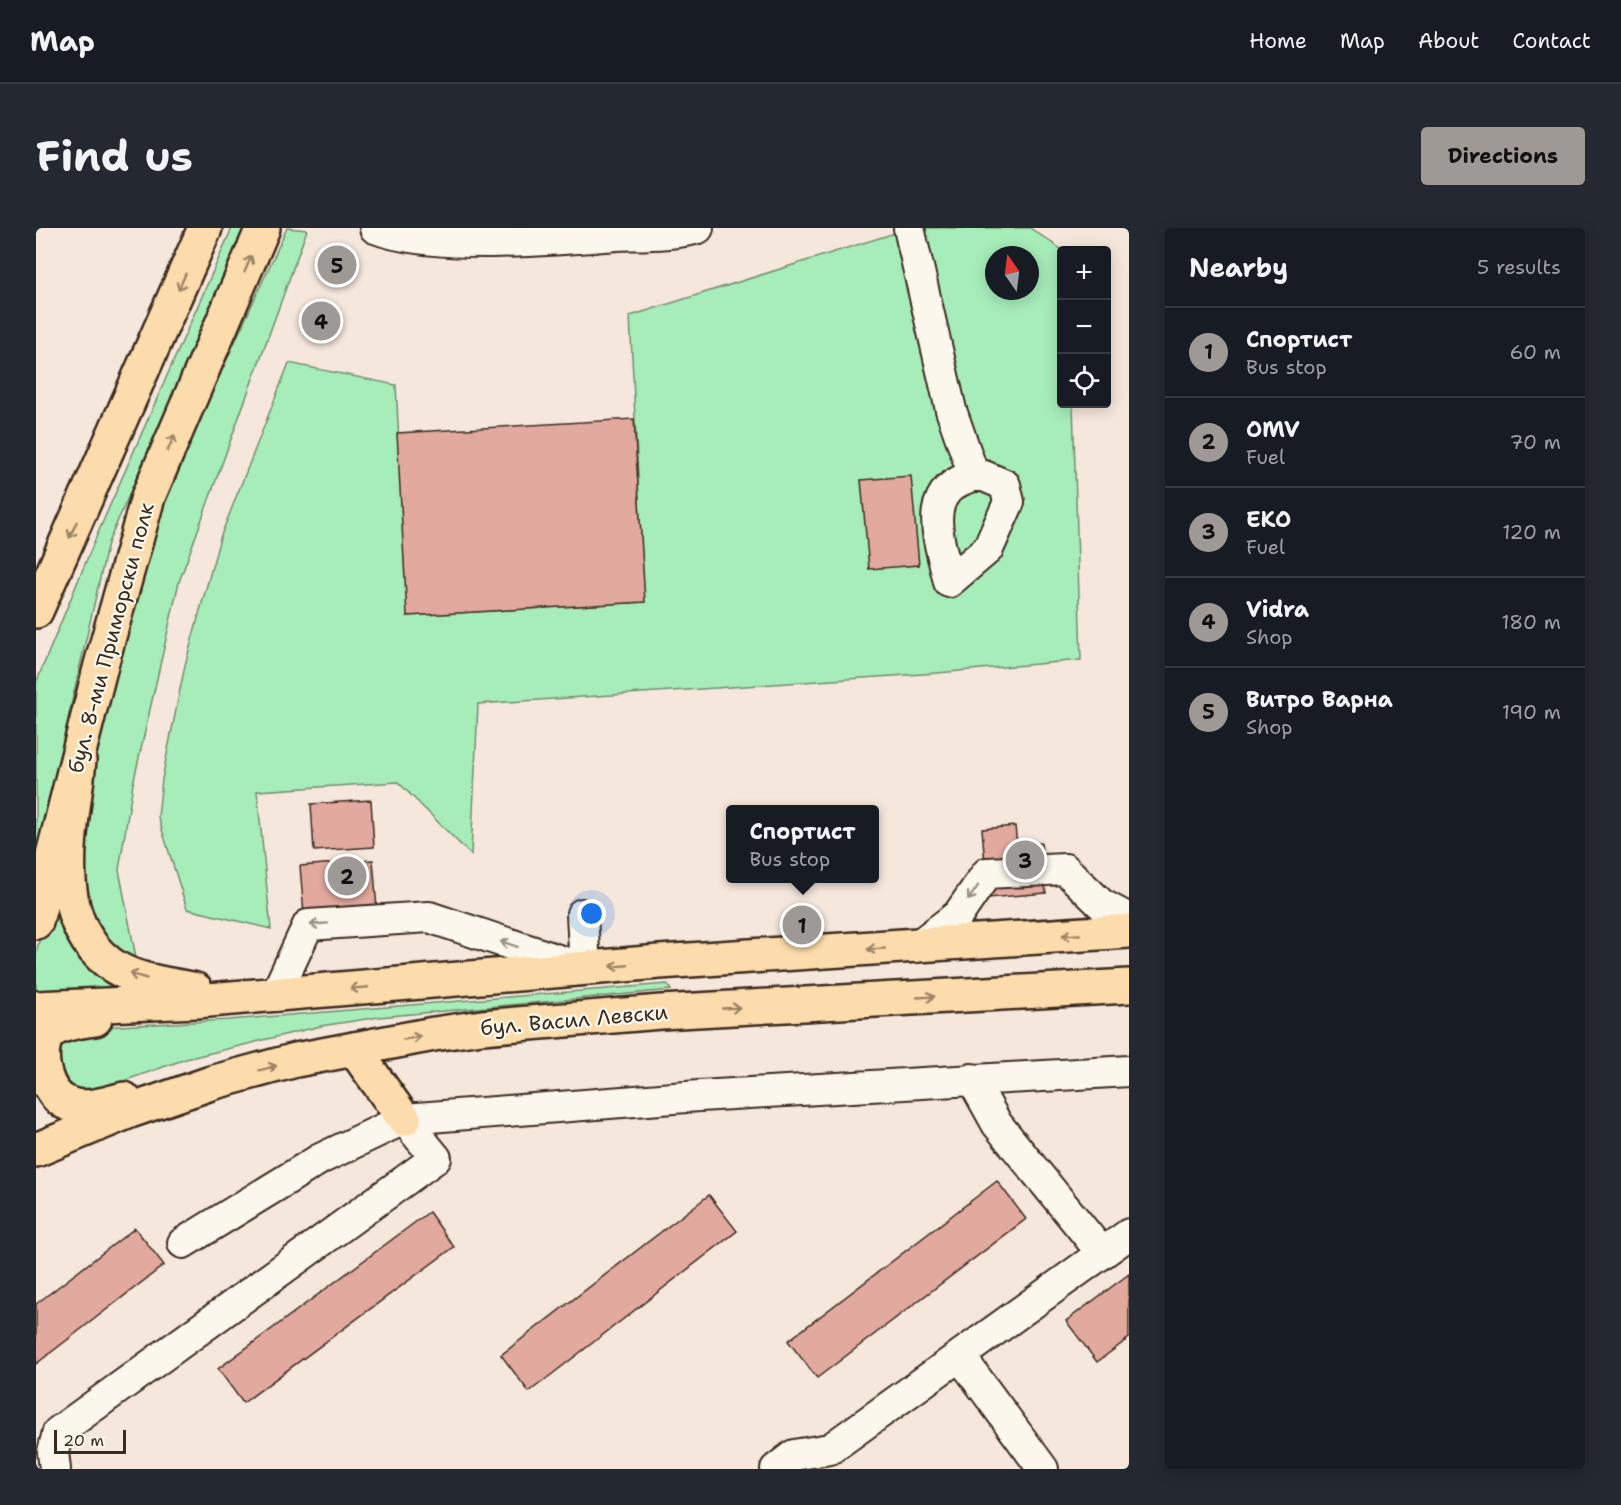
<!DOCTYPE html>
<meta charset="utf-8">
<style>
:root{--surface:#171b24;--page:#242831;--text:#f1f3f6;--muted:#9ea1a6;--line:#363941;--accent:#9f9995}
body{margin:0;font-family:"Shantell Sans",sans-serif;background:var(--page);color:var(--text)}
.controls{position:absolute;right:18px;top:18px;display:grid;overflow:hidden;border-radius:6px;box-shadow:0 3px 15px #0003}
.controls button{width:54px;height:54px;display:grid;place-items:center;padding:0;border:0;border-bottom:2px solid var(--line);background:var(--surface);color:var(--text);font:30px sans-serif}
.compass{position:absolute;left:949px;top:18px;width:54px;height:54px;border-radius:50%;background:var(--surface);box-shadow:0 3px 15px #0003;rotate:346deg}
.scale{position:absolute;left:18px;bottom:15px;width:72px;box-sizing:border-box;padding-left:6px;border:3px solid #3b2a1e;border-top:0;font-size:16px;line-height:21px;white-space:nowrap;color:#3b2a1e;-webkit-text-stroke:4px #fbf7ec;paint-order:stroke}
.you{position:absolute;left:556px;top:686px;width:21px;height:21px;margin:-15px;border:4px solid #fff;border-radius:50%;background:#1a73e8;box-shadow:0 0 0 9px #1a73e833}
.badge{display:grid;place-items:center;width:39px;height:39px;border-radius:50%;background:var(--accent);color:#111;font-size:20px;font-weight:700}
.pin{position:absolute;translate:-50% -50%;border:3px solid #fff;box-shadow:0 2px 6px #0006}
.popup{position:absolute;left:690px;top:577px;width:153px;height:78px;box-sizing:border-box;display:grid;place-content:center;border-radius:6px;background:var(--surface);filter:drop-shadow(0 2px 4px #0005);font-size:20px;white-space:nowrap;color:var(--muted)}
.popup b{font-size:22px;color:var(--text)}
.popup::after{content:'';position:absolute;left:50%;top:100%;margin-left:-12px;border:12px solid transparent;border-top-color:var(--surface)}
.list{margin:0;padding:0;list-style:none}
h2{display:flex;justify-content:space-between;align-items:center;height:78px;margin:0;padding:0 24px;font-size:26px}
h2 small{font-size:20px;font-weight:400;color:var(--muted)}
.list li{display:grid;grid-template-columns:39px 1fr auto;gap:18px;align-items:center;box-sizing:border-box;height:90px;padding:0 24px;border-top:2px solid var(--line)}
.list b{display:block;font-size:22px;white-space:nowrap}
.list p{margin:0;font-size:20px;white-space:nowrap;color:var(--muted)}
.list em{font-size:20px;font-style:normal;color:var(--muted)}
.icon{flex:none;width:33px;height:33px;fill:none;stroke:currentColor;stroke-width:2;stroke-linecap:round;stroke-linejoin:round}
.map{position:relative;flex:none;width:1093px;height:1241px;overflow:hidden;border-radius:6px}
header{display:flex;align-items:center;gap:36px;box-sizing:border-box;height:84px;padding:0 30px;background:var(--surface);border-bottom:2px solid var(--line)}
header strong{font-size:28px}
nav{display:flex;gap:33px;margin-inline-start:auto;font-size:21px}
.intro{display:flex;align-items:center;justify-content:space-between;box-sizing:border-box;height:144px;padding:0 36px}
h1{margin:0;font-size:42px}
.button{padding:15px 27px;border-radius:6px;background:var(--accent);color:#111;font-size:21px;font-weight:700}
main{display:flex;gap:36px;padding:0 36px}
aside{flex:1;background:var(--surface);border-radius:6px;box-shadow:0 3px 15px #0003}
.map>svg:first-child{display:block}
</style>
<header>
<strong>Map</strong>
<nav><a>Home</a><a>Map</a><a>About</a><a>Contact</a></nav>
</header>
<div class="intro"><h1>Find us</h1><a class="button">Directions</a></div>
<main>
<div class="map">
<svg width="1093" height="1241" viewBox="0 0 1093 1241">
<rect width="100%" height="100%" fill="#f6e7dd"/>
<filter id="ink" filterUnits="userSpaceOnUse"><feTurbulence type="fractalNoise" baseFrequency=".0167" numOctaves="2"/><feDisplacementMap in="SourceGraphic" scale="12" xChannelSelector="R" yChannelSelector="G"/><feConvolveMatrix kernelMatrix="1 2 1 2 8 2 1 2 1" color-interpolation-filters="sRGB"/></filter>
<g filter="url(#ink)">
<g fill="#a7edba" stroke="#718c6c" stroke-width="1.5" fill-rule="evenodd">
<path d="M196,0h14l-138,315 -72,316v-176l61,-148z"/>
<path d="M251,0l20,2 -128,352 -46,202 -14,86 19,98 -56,-48v-102l46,-225 42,-109z"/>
<path d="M875,0h119l32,22v154h11l8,256 -144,13 -459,31 -7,151 -73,-73 -141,9 14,138 -84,-20 -29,-92 4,-38 23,-114 35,-127 69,-175 107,22 12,231 236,-14 -14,-286zM958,27h36v36h-36z"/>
<path d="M13,674h4c6,39 41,71 75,89l-92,4v-42z"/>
<path d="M631,756l4,6 -292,27 -58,9 -135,33 -94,33 -31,-4 -9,-40 31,-20 145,-8z"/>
</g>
<g fill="#e2a99f" stroke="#3b2a1e" stroke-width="1.5">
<path d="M598,191l11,183 -238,14 -10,-183z"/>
<path d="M875,248l8,89 -50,4 -8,-89z"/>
<path d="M335,572l3,47 -60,4 -3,-47z"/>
<path d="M979,598l2,19 24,-2 5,50 -58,5 -6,-69z"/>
<path d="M337,632l6,73 -73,6 -6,-73z"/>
<path d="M961,953l29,38 -209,159 -29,-37z"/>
<path d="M673,967l28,36 -208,161 -28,-37z"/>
<path d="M393,984l25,35 -211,156 -25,-34z"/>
<path d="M99,1000l29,37 -128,99v-60z"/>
<path d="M1093,1046v64l-32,24 -31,-41z"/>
</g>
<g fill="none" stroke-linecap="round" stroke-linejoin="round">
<defs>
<g id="minor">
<path d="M339,0c59,23 176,12 241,7 27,-1 56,0 82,-7"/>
<path d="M873,0l42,182 23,66c-56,14 -34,65 -25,106l39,-33 21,-47 -4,-17 -21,-9h-10"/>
<path d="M880,719l42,-32 29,-42 78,-4 36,35 28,15"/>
<path d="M239,768l33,-71 121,-8 156,52 -3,-55"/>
<path d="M936,851l25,45 105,129"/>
<path d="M147,1015l137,-84 84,-40 295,-23 430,-25"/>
<path d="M924,1128l83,113"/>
<path d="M19,1241l-2,-17 5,-20 378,-274 -32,-39"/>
<path d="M740,1241l18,-14 36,-6 299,-215"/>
</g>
<g id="major">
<path d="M0,383l169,-383"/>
<path d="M0,694l65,-257 47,-168 115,-269"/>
</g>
<g id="highway">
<path d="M43,532c-6,66 -32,155 30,203 23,18 59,21 87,27"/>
<path d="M0,780l161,-7 462,-39 470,-31"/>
<path d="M59,791c-15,2 -37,4 -48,16 -11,20 -2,61 22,69 17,7 38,-1 55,-5"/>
<path d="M318,821l50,70"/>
<path d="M0,922l94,-39 81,-28 85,-23 138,-26 48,-7 179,-15 468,-26"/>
</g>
</defs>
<use href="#minor" stroke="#3b2a1e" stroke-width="34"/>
<use href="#major" stroke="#3b2a1e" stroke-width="38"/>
<use href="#highway" stroke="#3b2a1e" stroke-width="38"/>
<use href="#minor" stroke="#fbf7ec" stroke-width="30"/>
<use href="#major" stroke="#fcdcac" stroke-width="33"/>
<use href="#highway" stroke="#fcdcac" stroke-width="33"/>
</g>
<defs><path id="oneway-shaft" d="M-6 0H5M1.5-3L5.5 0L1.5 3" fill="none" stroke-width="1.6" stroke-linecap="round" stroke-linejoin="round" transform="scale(1.5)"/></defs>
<g stroke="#9c8365">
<use href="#oneway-shaft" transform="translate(212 36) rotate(-67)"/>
<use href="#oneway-shaft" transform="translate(146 54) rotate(113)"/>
<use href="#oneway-shaft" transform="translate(135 215) rotate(-67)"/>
<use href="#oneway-shaft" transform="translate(37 302) rotate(114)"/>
<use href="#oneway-shaft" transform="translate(1035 707) rotate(176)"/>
<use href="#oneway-shaft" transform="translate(840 721) rotate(177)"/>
<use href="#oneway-shaft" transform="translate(583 738) rotate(175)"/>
<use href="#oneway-shaft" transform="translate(102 748) rotate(-164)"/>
<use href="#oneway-shaft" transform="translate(323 760) rotate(175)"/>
<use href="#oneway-shaft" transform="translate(890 769) rotate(-3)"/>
<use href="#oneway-shaft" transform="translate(695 780) rotate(-3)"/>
<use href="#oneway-shaft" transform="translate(376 810) rotate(-10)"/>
<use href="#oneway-shaft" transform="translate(232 840) rotate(-15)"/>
</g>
<g stroke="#9b9085">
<use href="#oneway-shaft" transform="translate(937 665) rotate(125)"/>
<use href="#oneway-shaft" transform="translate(283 696) rotate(176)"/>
<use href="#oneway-shaft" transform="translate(473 716) rotate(-162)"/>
</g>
</g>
<g text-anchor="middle" stroke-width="4.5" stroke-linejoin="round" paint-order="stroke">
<g font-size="21" fill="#3b2a1e" stroke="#fbf7ec">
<text transform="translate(75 410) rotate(-75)" y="7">бул. 8-ми Приморски полк</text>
<text transform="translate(538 792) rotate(-5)" y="7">бул. Васил Левски</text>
</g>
</g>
</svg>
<div class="controls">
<button>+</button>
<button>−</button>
<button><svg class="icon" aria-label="locate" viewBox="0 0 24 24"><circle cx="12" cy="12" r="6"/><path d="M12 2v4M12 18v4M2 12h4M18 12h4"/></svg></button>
</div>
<svg class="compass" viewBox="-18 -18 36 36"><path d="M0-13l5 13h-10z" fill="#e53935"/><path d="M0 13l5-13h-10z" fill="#9ea1a6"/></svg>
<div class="scale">20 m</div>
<div class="you"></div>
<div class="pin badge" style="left:766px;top:697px">1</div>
<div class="popup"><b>Спортист</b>Bus stop</div>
<div class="pin badge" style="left:311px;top:648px">2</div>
<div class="pin badge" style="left:989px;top:632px">3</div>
<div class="pin badge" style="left:285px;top:93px">4</div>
<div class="pin badge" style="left:301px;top:37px">5</div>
</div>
<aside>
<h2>Nearby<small>5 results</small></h2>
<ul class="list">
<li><span class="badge">1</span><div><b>Спортист</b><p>Bus stop</p></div><em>60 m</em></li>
<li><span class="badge">2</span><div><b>OMV</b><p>Fuel</p></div><em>70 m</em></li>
<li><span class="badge">3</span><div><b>EKO</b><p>Fuel</p></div><em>120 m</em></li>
<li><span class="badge">4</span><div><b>Vidra</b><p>Shop</p></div><em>180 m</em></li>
<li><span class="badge">5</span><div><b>Витро Варна</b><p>Shop</p></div><em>190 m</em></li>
</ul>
</aside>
</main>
